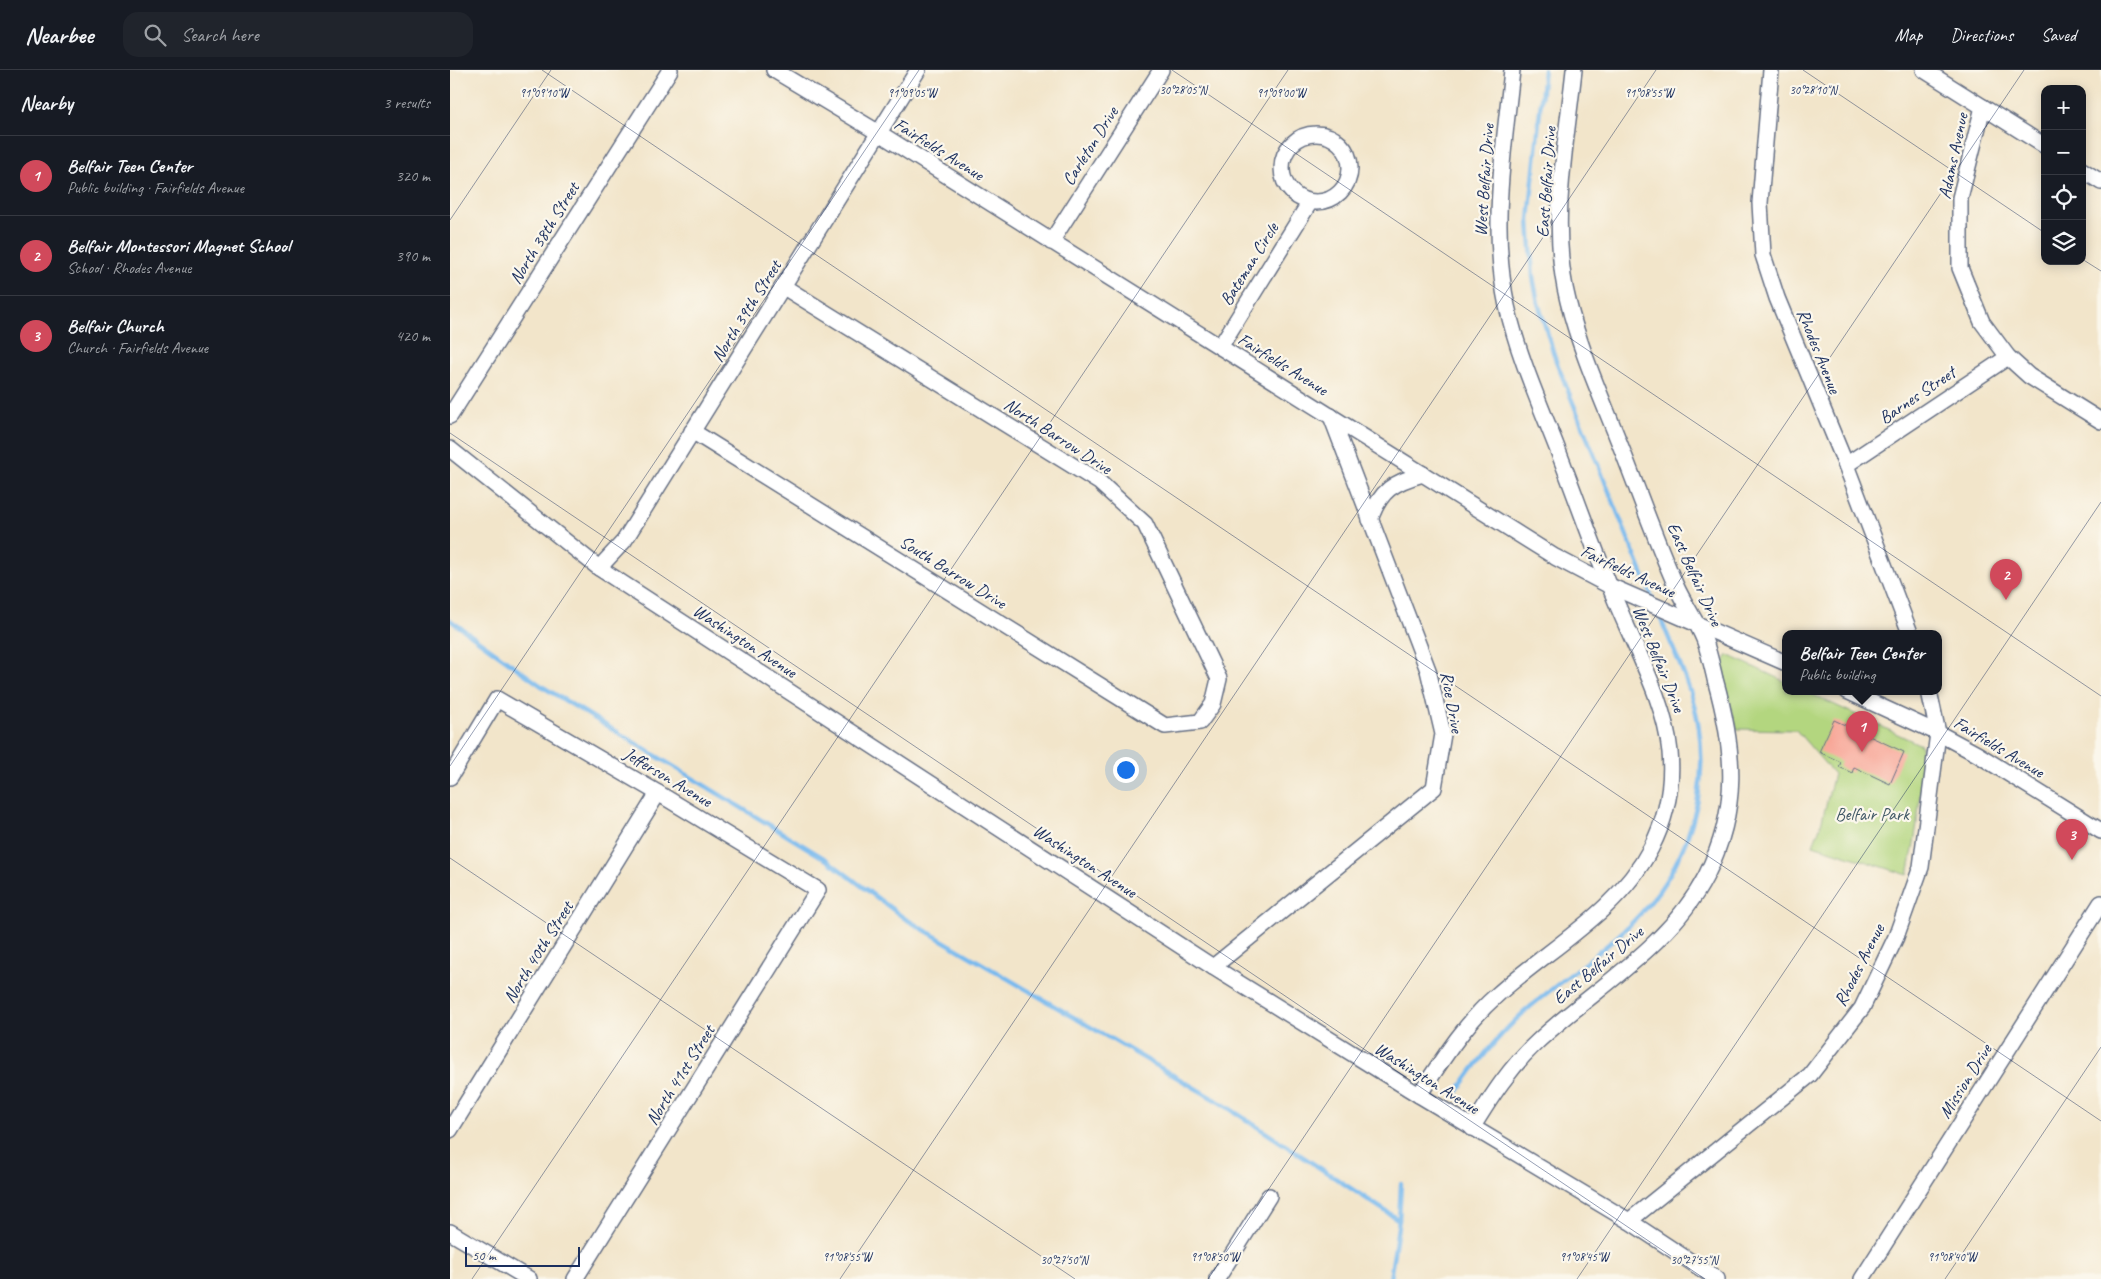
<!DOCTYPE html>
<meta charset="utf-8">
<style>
:root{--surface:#171b24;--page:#20242c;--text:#f1f3f6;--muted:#9ea1a6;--line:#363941;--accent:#d1495b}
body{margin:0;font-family:Caveat,sans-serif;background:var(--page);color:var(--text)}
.controls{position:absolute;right:15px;top:15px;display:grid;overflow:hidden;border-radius:10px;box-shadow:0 2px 12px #0003}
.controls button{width:45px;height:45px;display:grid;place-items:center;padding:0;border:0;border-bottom:1px solid var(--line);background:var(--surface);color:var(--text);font:25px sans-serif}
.scale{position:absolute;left:15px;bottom:12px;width:115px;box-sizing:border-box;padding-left:5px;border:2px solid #1b2f5e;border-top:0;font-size:14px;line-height:18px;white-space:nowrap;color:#1b2f5e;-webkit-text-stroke:4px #fbf7ec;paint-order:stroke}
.you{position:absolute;left:675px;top:699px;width:18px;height:18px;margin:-12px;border:4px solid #fff;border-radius:50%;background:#1a73e8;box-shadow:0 0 0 8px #1a73e833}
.badge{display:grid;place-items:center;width:32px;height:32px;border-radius:50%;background:var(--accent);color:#fff;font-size:16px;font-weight:700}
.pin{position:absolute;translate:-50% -41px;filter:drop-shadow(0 1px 2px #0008)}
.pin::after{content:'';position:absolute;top:26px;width:18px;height:15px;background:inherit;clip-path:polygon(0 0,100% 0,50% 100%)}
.popup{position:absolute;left:1332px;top:560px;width:160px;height:65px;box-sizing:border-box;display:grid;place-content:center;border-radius:10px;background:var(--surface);filter:drop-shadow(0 1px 4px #0005);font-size:16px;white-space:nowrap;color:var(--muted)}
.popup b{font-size:19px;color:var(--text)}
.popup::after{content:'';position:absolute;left:50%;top:100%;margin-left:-10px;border:10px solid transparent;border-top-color:var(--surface)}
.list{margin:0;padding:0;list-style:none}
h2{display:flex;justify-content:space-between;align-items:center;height:65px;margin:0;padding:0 20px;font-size:21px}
h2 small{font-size:16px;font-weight:400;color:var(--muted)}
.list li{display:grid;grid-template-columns:32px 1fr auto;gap:15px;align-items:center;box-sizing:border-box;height:80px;padding:0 20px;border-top:1px solid var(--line)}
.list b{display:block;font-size:19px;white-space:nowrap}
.list p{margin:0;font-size:16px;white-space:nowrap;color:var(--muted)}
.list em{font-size:16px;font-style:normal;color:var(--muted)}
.icon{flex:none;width:28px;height:28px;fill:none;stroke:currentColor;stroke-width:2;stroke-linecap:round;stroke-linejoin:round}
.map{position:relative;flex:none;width:1651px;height:1209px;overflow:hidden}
header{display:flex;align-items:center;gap:30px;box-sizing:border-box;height:70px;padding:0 25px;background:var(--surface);border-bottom:1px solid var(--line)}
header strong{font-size:24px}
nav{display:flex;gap:28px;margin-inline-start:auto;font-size:18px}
.search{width:350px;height:45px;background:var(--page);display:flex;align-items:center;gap:12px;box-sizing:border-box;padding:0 18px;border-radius:15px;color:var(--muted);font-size:19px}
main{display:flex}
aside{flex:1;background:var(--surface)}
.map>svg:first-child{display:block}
</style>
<header>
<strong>Nearbee</strong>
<div class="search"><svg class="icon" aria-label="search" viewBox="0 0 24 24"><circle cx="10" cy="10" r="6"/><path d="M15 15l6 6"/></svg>Search here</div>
<nav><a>Map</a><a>Directions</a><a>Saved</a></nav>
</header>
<main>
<aside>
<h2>Nearby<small>3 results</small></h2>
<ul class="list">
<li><span class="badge">1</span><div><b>Belfair Teen Center</b><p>Public building · Fairfields Avenue</p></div><em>320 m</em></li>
<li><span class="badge">2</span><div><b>Belfair Montessori Magnet School</b><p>School · Rhodes Avenue</p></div><em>390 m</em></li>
<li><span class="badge">3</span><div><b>Belfair Church</b><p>Church · Fairfields Avenue</p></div><em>420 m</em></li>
</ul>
</aside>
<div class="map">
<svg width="1651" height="1209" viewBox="0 0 1651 1209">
<rect width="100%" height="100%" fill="#fbf7ec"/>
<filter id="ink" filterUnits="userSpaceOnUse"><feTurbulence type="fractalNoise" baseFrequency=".02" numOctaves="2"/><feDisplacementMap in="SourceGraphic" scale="10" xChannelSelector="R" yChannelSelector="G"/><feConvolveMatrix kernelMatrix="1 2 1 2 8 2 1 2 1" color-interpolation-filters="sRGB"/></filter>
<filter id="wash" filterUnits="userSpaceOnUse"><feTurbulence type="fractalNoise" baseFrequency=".0096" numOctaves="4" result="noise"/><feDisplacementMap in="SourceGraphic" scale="20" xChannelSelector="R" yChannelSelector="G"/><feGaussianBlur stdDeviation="1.12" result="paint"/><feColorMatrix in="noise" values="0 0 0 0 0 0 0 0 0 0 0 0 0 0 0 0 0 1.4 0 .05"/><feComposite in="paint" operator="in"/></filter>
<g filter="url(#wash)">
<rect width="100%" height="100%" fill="#f2e5ca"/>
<path fill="#b3d67f" stroke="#67826e" d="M1278,585l58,27v9h19l116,54c2,45 -4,86 -13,130l-95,-30 8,-21 13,-50 -38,-44 -59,-1 -17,-61z"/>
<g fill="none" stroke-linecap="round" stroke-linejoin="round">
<g stroke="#79baee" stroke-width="4.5">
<path d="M1094,0l-15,150 4,57 5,26 18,58 97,239"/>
<path d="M0,550l93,67 284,173 77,58 320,187 175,115"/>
<path d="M1005,1025c20,-30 41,-57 67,-81 31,-28 66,-51 97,-79 61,-54 93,-131 79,-213 -7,-38 -26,-74 -40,-110"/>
<path d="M940,1209l9,-59 2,-36"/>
</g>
</g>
<g id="blocks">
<path fill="#f8a596" d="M1384,650l70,32 -14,32 -36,-17 -2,6 -13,-6 2,-5 -22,-10z"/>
</g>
</g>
<g filter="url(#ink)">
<use href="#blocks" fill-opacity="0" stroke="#666f84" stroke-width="1"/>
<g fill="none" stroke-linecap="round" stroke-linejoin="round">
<defs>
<g id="minor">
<path d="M324,0l105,63 676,424 55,29 176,77"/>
<path d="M1321,0l-11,133 3,52 14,43 69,167 64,168"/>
<path d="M1474,0l121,76"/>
<path d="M1533,37l-23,91v70l22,54 26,35 21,19 72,45"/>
<circle cx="866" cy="98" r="34"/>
<path d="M1632,100l19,12"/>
<path d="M601,172l110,-172"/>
<path d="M770,277l90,-145"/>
<path d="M0,346l220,-346"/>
<path d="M242,361l473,295 35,-4 13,-18 6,-25 -74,-155 -46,-42 -315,-195"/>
<path d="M0,379l149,119 614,399 206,128 210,126 88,58"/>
<path d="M1396,395l162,-108"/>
<path d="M920,450c10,-30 24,-38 53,-46"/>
<path d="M149,498l25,-27 294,-471"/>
<path d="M1397,621l91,42 39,21 124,77"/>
<path d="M0,707l47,-78 161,94 160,97 -243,389"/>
<path d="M763,897l221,-179 9,-54 -15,-64 -97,-254"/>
<path d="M969,1025c23,-35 46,-72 78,-100 52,-47 121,-83 154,-147 15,-29 22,-63 19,-96 -5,-49 -31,-96 -50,-141 -23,-53 -42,-109 -63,-163 -18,-46 -39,-93 -50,-142 -17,-78 -3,-157 5,-236"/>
<path d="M1022,1058c19,-31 38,-61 65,-86 56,-53 132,-94 169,-166 34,-68 29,-126 9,-197 -3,-13 -6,-27 -11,-40 -8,-19 -20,-35 -28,-53 -21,-47 -38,-96 -57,-144 -18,-46 -39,-92 -51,-141 -19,-75 -2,-155 6,-231"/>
<path d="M0,1060l208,-337"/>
<path d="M1179,1151l181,-146 52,-67 34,-71 25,-70 17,-134 -9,-42"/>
<path d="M0,1162l79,47"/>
<path d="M767,1209l52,-83"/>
<path d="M1412,1209l239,-376"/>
</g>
</defs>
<use href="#minor" stroke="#666f84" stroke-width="18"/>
<use href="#minor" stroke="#fff" stroke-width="15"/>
</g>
</g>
<path fill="none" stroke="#1b2f5e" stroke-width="1" stroke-opacity="0.45" d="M92,0l1559,1051M722,0l929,626M1353,0l242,163M0,150l101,-150M1632,189l19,12M0,363l1255,846M0,696l469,-696M0,788l625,421M22,1209l816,-1209M390,1209l816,-1209M758,1209l816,-1209M1127,1209l524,-777M1495,1209l156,-232"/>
<g text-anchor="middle" stroke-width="4.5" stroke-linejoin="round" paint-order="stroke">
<g font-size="18" fill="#1b2f5e" stroke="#fbf7ec">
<text transform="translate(640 76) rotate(-58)" y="6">Carleton Drive</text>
<text transform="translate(489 79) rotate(32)" y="6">Fairfields Avenue</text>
<text transform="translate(1503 86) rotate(-78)" y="6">Adams Avenue</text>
<text transform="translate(1034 110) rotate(-86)" y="6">West Belfair Drive</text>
<text transform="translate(1096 112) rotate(-86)" y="6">East Belfair Drive</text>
<text transform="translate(94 163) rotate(-58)" y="6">North 38th Street</text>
<text transform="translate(799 194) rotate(-58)" y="6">Bateman Circle</text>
<text transform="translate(296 241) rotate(-58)" y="6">North 39th Street</text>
<text transform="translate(1369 281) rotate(68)" y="6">Rhodes Avenue</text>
<text transform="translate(833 294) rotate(32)" y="6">Fairfields Avenue</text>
<text transform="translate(1467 325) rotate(-34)" y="6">Barnes Street</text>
<text transform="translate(608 366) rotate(33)" y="6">North Barrow Drive</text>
<text transform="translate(1178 501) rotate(25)" y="6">Fairfields Avenue</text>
<text transform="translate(503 502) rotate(32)" y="6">South Barrow Drive</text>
<text transform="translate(1245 504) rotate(66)" y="6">East Belfair Drive</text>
<text transform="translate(295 571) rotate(33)" y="6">Washington Avenue</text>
<text transform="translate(1209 589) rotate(68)" y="6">West Belfair Drive</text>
<text transform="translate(1002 632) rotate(80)" y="6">Rice Drive</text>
<text transform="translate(1549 677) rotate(31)" y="6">Fairfields Avenue</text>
<text transform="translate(218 707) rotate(31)" y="6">Jefferson Avenue</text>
<text transform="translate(635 791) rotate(33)" y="6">Washington Avenue</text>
<text transform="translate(88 882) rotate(-58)" y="6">North 40th Street</text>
<text transform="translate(1148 895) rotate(-40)" y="6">East Belfair Drive</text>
<text transform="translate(1409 895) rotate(-63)" y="6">Rhodes Avenue</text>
<text transform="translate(230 1005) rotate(-58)" y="6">North 41st Street</text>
<text transform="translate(977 1008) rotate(32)" y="6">Washington Avenue</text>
<text transform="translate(1515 1011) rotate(-58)" y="6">Mission Drive</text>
</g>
<g font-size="18" fill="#415966" stroke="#fbf7ec">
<text x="1422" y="750">Belfair Park</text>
</g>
</g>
<g font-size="12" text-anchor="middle" fill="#1b2f5e" stroke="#fbf7ec" stroke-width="4.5" stroke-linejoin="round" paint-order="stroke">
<text x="733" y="24">30°28'05"N</text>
<text x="1363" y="24">30°28'10"N</text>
<text x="462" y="27">91°09'05"W</text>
<text x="831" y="27">91°09'00"W</text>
<text x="1199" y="27">91°08'55"W</text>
<text x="94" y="27">91°09'10"W</text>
<text x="397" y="1191">91°08'55"W</text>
<text x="765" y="1191">91°08'50"W</text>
<text x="1134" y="1191">91°08'45"W</text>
<text x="1502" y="1191">91°08'40"W</text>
<text x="614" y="1194">30°27'50"N</text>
<text x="1244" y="1194">30°27'55"N</text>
</g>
</svg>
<div class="controls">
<button>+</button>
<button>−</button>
<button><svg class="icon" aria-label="locate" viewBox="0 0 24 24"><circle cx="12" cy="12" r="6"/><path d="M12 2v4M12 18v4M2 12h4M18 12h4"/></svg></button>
<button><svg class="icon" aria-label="layers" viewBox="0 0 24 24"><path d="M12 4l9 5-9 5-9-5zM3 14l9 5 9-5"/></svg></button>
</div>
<div class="scale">50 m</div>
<div class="you"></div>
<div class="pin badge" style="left:1412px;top:682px">1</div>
<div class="popup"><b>Belfair Teen Center</b>Public building</div>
<div class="pin badge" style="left:1556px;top:530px">2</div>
<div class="pin badge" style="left:1622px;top:790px">3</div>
</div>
</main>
